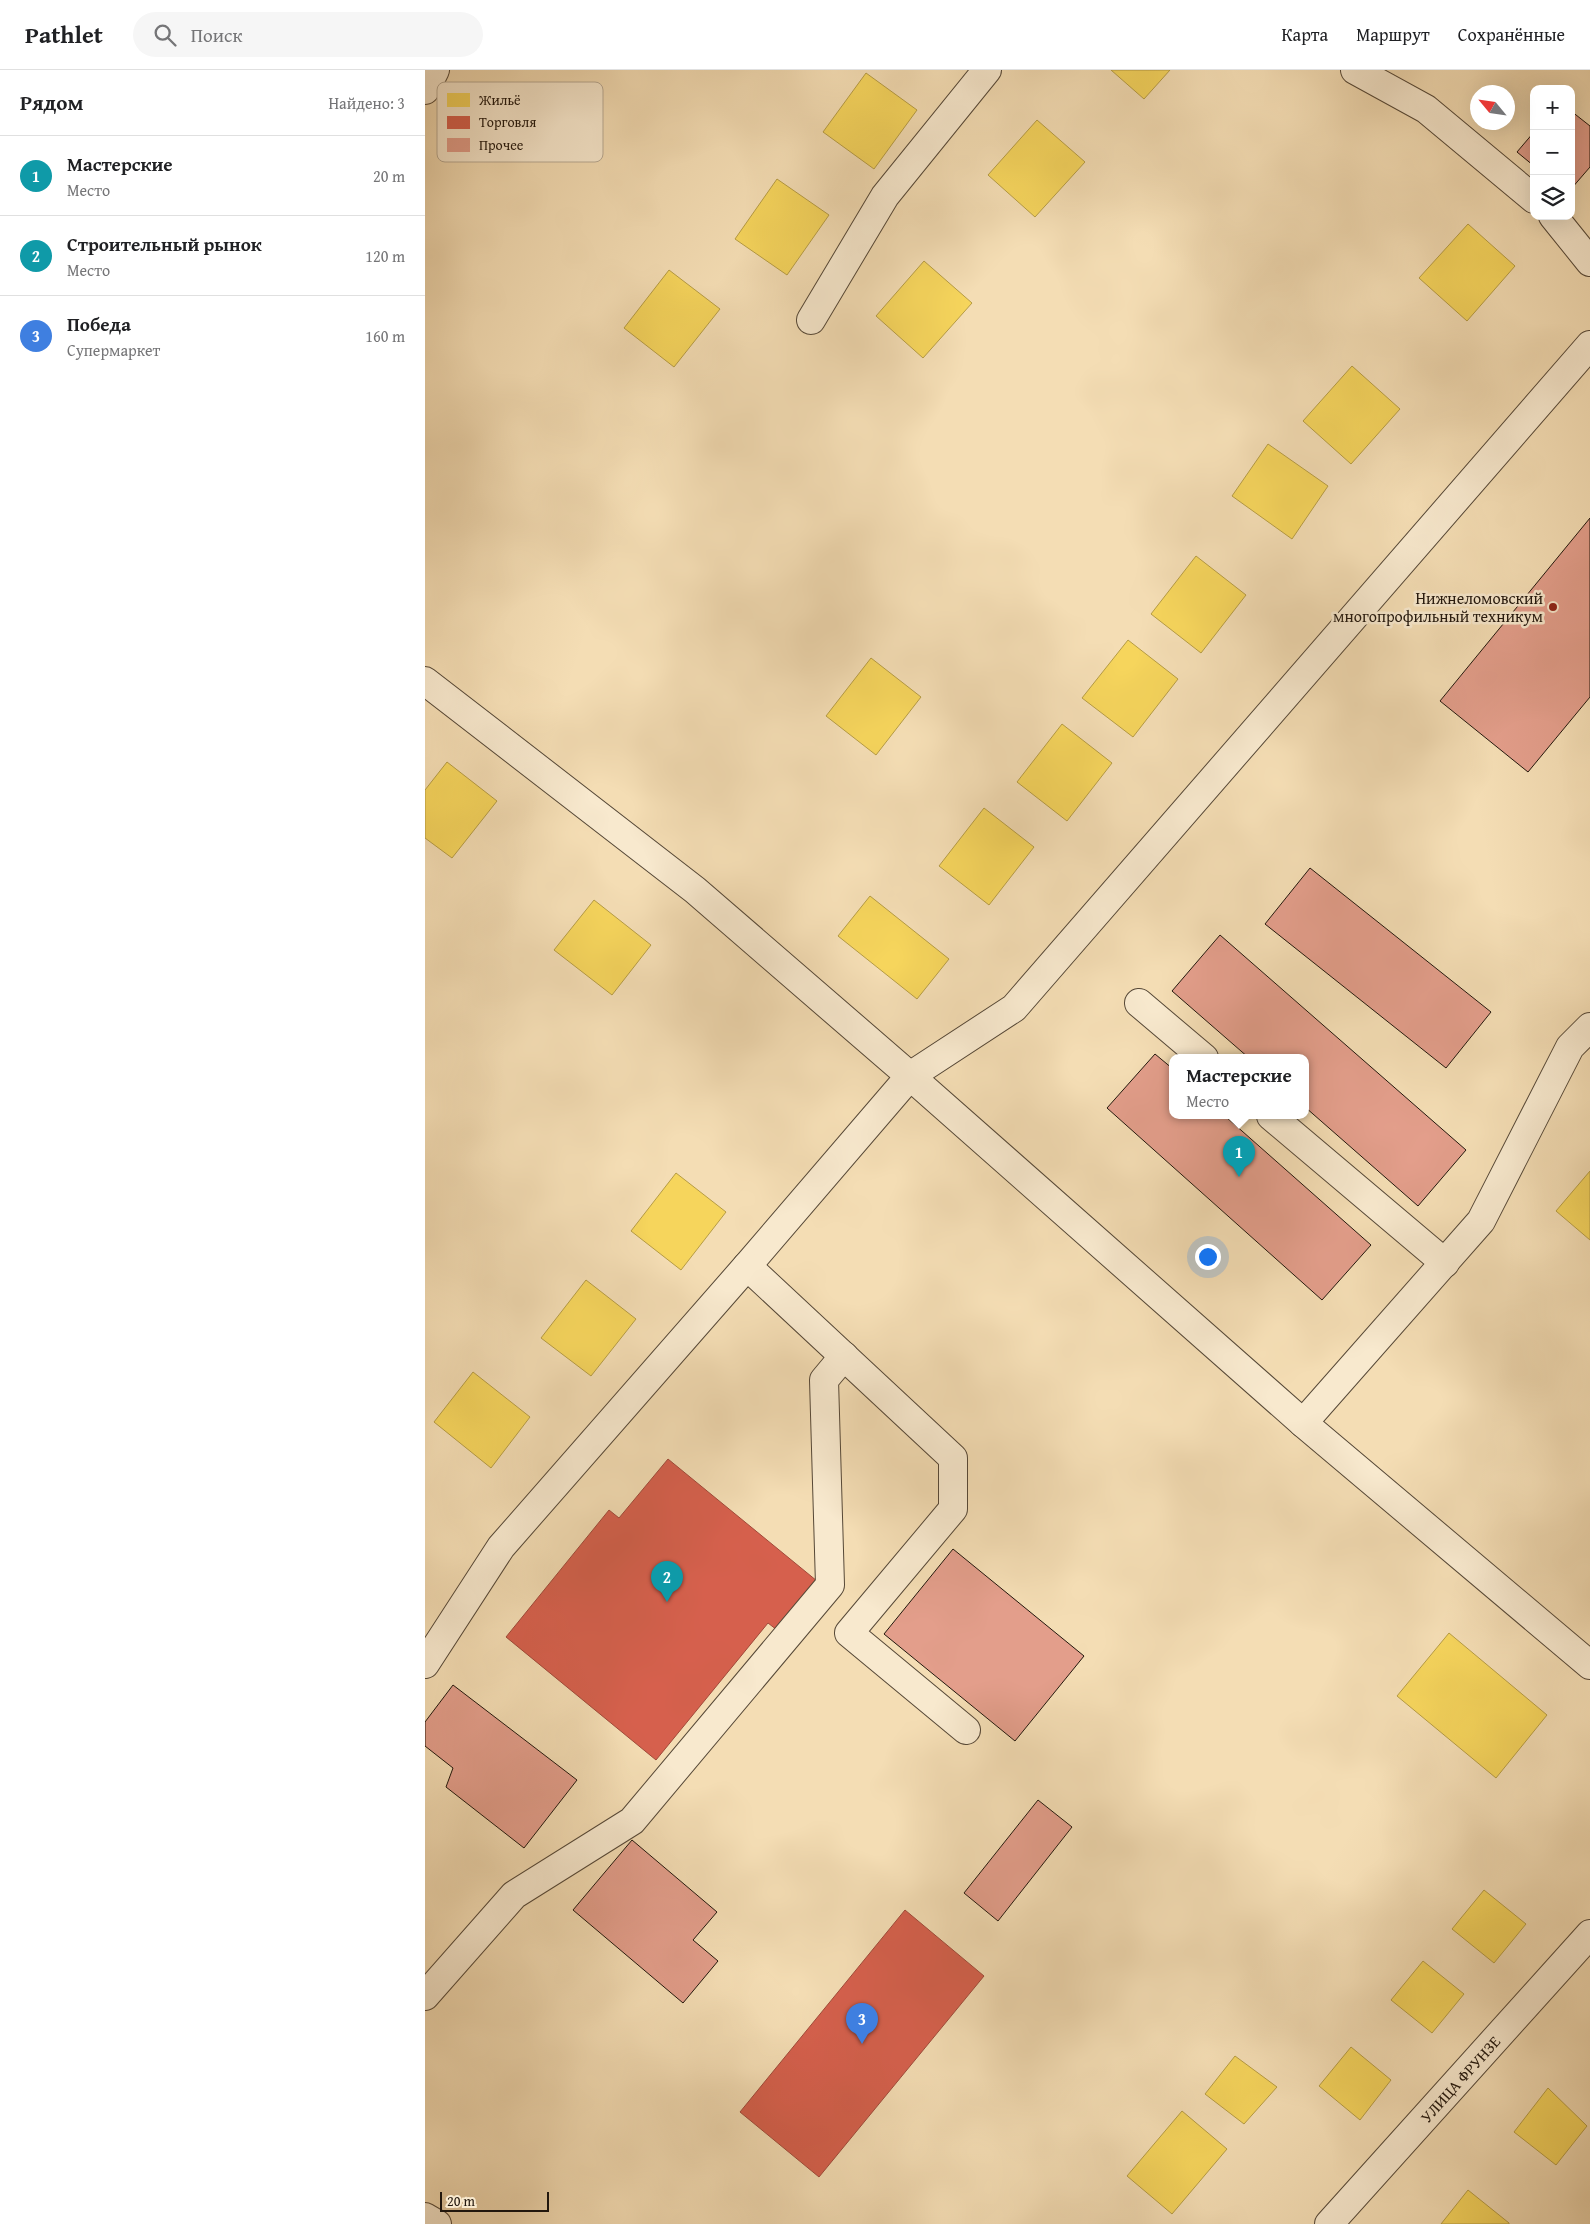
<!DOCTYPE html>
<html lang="ru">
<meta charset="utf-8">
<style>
:root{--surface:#fff;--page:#f6f6f6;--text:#202124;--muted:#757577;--line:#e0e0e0;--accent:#0b8043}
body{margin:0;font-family:"Gentium Book Plus",serif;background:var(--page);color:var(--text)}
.controls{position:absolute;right:15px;top:15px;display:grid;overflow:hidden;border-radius:10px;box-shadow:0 5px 20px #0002}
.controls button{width:45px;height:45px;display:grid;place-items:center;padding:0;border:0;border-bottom:1px solid var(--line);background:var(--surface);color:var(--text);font:25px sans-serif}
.compass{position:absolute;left:1045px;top:15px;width:45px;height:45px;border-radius:50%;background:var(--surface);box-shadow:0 5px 20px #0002;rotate:299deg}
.scale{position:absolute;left:15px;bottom:12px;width:109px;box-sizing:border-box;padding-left:5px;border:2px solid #22170d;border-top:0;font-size:14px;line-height:18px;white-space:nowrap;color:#22170d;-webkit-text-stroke:4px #f8e9ce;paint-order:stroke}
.you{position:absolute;left:782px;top:1186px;width:18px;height:18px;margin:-12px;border:4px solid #fff;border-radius:50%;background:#1a73e8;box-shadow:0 0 0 8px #1a73e833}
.badge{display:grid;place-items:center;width:32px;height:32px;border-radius:50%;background:var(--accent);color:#fff;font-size:16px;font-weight:700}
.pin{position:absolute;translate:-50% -41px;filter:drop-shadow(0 1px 2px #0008)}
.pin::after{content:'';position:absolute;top:26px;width:18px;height:15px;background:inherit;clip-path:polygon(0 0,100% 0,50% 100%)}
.popup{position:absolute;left:744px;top:984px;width:140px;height:65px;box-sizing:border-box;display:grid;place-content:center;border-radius:10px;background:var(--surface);filter:drop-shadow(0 1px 4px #0005);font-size:16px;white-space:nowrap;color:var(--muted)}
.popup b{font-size:19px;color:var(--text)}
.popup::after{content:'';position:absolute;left:50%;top:100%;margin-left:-10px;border:10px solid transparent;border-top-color:var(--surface)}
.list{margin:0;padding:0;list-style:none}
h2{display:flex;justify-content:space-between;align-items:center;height:65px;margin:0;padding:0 20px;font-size:21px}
h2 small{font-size:16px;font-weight:400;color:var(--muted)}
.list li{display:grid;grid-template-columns:32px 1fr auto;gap:15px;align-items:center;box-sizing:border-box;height:80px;padding:0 20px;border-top:1px solid var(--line)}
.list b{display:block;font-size:19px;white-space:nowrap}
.list p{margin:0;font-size:16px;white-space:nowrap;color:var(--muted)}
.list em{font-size:16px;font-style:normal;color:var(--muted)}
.icon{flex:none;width:28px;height:28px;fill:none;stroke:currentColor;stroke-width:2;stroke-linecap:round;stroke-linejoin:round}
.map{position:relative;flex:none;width:1165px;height:2154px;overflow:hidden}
header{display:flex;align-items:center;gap:30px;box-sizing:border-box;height:70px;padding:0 25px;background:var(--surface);border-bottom:1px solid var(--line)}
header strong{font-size:24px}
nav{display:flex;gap:28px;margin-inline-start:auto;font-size:18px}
.search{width:350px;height:45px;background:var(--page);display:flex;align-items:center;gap:12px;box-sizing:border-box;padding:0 18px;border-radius:28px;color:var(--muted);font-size:19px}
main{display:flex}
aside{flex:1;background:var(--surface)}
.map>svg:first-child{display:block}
</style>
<header>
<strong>Pathlet</strong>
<div class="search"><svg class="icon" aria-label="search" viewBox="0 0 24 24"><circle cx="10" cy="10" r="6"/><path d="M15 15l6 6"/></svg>Поиск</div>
<nav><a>Карта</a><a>Маршрут</a><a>Сохранённые</a></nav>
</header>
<main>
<aside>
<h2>Рядом<small>Найдено: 3</small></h2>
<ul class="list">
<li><span class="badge" style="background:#0f9aa8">1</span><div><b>Мастерские</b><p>Место</p></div><em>20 m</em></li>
<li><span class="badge" style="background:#0f9aa8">2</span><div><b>Строительный рынок</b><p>Место</p></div><em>120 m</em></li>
<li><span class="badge" style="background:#3f7fe0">3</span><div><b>Победа</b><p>Супермаркет</p></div><em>160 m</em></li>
</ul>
</aside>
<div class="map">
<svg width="1165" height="2154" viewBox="0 0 1165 2154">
<rect width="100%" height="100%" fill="#f4ddb4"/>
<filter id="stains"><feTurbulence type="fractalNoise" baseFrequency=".004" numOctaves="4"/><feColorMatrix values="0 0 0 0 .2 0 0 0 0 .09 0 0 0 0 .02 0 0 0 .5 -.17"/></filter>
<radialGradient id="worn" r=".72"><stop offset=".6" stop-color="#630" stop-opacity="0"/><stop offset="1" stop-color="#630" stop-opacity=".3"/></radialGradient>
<g fill="#f6d55c" stroke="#b69c44">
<path d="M686,0h59l-26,29z"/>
<path d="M441,3l51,37 -43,59 -51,-37z"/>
<path d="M612,50l48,42 -50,55 -47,-42z"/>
<path d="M352,109l52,36 -42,60 -52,-36z"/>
<path d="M1043,154l47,42 -48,55 -48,-43z"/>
<path d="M499,191l48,42 -49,55 -47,-42z"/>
<path d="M244,200l51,39 -46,58 -50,-39z"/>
<path d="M927,296l48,43 -49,55 -48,-43z"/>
<path d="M843,374l60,42 -36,53 -60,-43z"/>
<path d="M771,486l50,39 -45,58 -50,-39z"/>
<path d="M703,570l50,39 -45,58 -51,-39z"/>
<path d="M446,588l50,39 -45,58 -50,-39z"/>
<path d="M637,654l50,39 -45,58 -50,-39z"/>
<path d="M22,692l50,39 -45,57 -27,-20v-48z"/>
<path d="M559,738l50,39 -45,58 -50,-39z"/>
<path d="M445,826l79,63 -32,40 -79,-63z"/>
<path d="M169,830l57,45 -39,50 -58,-45z"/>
<path d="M1165,1101v69l-34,-29z"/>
<path d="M251,1103l50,39 -45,58 -50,-39z"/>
<path d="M161,1210l50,39 -45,57 -50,-38z"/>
<path d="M48,1302l57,45 -39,51 -57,-46z"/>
<path d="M1024,1563l98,82 -51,63 -99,-82z"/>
<path d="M1059,1820l42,34 -32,39 -42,-34z"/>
<path d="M998,1891l41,33 -32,39 -41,-33z"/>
<path d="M926,1977l40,33 -31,40 -41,-34z"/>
<path d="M810,1986l42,31 -33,37 -39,-30z"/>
<path d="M1123,2018l39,38 -31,39 -42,-33z"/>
<path d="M757,2041l45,38 -55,65 -45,-38z"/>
<path d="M1043,2120l41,33v1h-68z"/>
</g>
<g fill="#d6604d" stroke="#a04a3a">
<path d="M243,1389l149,122 -40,49 -9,-7 -112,137 -150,-123 103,-127 10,8z"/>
<path d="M480,1840l79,66 -165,201 -79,-65z"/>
</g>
<g fill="#e39e8b" stroke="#22170d">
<path d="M1146,41l19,15v41l-19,22z"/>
<path d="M1109,62v34l-17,-14z"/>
<path d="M1165,448v179l-62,75 -88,-71z"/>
<path d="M885,798l181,144 -45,56 -181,-144z"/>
<path d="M795,865l246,215 -48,56 -113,-99v-49h-56l-77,-67z"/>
<path d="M730,984l18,15v47h52l146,129 -49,55 -215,-192z"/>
<path d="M528,1479l131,107 -69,85 -131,-107z"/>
<path d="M28,1615l124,95 -53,68 -78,-61 7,-19 -28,-22v-24z"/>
<path d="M613,1730l34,27 -74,94 -34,-28z"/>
<path d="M207,1770l85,72 -24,28 25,21 -35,42 -110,-93z"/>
</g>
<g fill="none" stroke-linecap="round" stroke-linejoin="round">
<defs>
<g id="minor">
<path d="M930,0l71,39 108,90"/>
<path d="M0,20l10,-20"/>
<path d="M1128,146l37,46"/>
<path d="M386,250l74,-124 102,-126"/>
<path d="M0,611l270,209 215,186 393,347 287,242"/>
<path d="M714,933l65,55"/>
<path d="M846,1046l174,147"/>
<path d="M322,1196l163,-190 104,-68 576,-663"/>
<path d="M878,1353l178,-202 89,-174 20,-20"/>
<path d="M0,1594l76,-117 246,-281 206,192v51l-104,124 117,97"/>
<path d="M0,1926l89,-101 118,-74 198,-236 -6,-205 20,-24"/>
<path d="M0,2147l12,7"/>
<path d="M904,2154l261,-290"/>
</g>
</defs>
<use href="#minor" stroke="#564837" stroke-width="30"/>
<use href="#minor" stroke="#f8e9ce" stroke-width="28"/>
</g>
<circle fill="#8f2418" stroke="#f8e9ce" stroke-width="2" cx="1128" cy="537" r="5"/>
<g text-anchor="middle" stroke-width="5" stroke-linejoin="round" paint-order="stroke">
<g font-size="16" fill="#22170d" stroke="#f8e9ce" text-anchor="end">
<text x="1118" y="534">Нижнеломовский<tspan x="1118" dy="18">многопрофильный техникум</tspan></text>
</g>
<g font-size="16" fill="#22170d" stroke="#f8e9ce">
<text transform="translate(1035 2009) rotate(-48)" y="6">УЛИЦА ФРУНЗЕ</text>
</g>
</g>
<rect x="12" y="12" width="166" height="80" rx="8" fill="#f8e9ce" stroke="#b8aa94" stroke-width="1"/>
<rect x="22" y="23" width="23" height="14" fill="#f6d55c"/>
<rect x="22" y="46" width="23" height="13" fill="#d6604d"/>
<rect x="22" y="68" width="23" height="14" fill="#e39e8b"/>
<g font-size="14" fill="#22170d">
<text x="54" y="35">Жильё</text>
<text x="54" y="57">Торговля</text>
<text x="54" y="80">Прочее</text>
</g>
<rect width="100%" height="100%" filter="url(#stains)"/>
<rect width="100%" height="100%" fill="url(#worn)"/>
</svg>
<div class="controls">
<button>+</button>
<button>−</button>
<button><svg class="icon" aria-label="layers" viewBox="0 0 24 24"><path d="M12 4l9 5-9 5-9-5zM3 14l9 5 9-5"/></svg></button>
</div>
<svg class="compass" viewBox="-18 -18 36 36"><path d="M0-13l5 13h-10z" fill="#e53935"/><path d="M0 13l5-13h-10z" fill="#757577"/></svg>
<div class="scale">20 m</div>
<div class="you"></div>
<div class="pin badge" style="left:814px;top:1107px;background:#0f9aa8">1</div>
<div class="popup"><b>Мастерские</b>Место</div>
<div class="pin badge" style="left:242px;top:1532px;background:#0f9aa8">2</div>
<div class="pin badge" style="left:437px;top:1974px;background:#3f7fe0">3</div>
</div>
</main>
